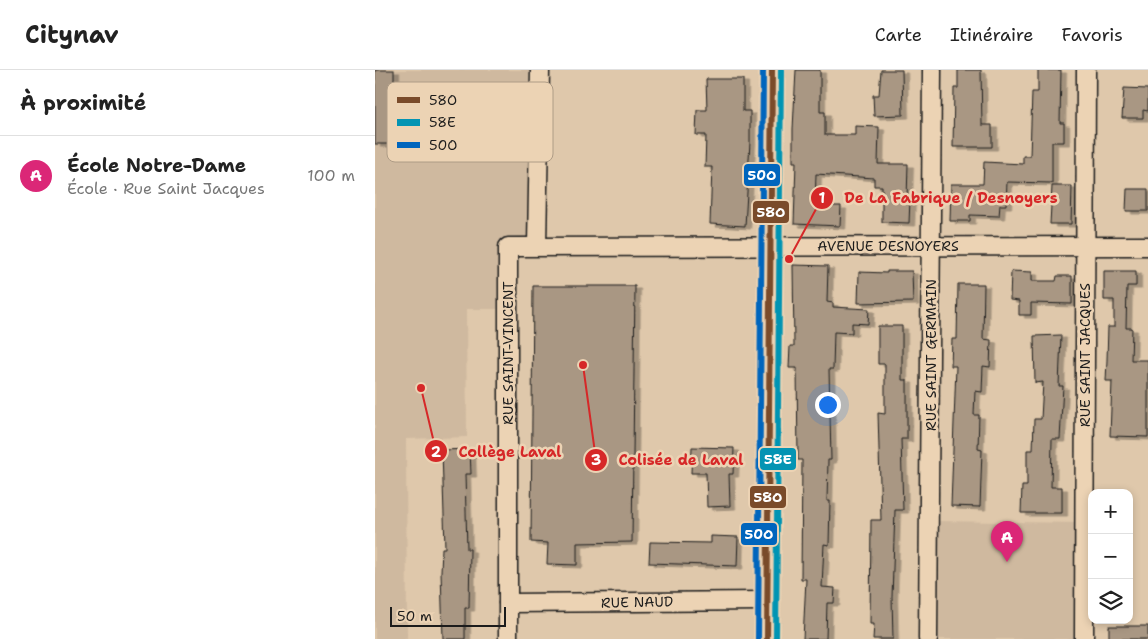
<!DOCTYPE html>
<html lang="fr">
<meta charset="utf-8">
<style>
:root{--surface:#fff;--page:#f6f6f6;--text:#222;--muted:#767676;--line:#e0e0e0;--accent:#db2777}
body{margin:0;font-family:"Shantell Sans",sans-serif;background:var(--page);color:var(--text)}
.controls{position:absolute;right:15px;bottom:15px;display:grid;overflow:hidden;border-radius:10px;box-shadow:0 2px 8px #0003}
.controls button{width:45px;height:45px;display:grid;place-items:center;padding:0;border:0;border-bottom:1px solid var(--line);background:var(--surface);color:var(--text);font:25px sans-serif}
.scale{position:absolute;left:15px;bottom:12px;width:116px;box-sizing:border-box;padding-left:5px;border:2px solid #1c1c1c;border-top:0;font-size:14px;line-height:18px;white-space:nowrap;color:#1c1c1c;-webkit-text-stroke:4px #ecd3b4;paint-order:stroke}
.you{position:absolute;left:452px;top:334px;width:18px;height:18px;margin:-12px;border:4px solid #fff;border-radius:50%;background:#1a73e8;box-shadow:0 0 0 8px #1a73e833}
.badge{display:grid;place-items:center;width:32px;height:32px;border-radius:50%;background:var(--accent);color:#fff;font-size:16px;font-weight:700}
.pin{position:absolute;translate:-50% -41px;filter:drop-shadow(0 1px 2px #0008)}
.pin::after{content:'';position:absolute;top:26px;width:18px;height:15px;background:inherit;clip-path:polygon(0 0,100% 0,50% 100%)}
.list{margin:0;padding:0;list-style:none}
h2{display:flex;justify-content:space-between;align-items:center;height:65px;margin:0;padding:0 20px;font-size:21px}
h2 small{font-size:16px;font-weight:400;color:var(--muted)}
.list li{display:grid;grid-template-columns:32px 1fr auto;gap:15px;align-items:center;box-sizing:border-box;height:80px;padding:0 20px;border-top:1px solid var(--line)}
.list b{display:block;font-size:19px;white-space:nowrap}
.list p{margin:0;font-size:16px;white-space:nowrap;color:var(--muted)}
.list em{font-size:16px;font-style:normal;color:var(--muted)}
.icon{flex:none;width:28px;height:28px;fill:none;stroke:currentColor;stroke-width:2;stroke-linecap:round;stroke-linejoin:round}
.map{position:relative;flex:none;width:773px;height:569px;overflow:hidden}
header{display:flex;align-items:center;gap:30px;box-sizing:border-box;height:70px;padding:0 25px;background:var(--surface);border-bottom:1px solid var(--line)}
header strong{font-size:24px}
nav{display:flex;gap:28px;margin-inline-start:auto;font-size:18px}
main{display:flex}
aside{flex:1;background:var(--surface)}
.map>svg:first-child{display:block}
</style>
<header>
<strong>Citynav</strong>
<nav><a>Carte</a><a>Itinéraire</a><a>Favoris</a></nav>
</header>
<main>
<aside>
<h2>À proximité<small></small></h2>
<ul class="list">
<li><span class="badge">A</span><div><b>École Notre-Dame</b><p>École · Rue Saint Jacques</p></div><em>100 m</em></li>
</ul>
</aside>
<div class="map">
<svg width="773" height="569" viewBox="0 0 773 569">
<defs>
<filter id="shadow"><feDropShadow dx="5.5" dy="3" stdDeviation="0" flood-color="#0004"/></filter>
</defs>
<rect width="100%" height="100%" fill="#dfc8ab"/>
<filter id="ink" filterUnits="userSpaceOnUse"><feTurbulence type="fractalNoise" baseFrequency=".02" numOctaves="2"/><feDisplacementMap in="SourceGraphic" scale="10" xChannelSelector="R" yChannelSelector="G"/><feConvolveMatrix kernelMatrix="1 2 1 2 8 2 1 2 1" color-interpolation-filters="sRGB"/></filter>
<g filter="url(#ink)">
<g fill="#cfb99f">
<path d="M0,0h165l-3,176 -29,1 1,62h-43l1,128 -61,2 1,200h-32z"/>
<path d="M555,451l154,2v116h-156z"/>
</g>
<g fill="#a99783" stroke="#1c1c1c" filter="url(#shadow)">
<rect x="0" y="0" width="19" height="74"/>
<path d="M421,0h24v42h5v23h30v-9l24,1 -1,37h30l-1,35h3l-1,24 -27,-1v-36h-8v-8l-58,-4 -1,32h26l-1,20 -46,-2 2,-62h-3v-33z"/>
<path d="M506,0h21l1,45 -29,1 -1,-21h6z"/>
<path d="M583,0h23l1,55h10v22h-39l1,-59h4z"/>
<path d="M663,0h23l-1,53h4v19h-12v41l-45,-1 -1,23h-6l-1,11 -29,-1v6h-20l1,-37h32l1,-22 39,2v-8h7l2,-64h6z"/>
<path d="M331,9h37v32h7v31l-5,84 -35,-2 2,-57h-7l1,-32h-10l1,-25h10z"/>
<path d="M749,18l24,1v22l-5,-1v8h-21z"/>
<path d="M677,116h20l-1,38h-21z"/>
<path d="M752,119h21v22h-22z"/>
<path d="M418,195l35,1 -1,36 6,1v4l36,2 -1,15 -16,-1v10l-18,-1 -1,37h-4l2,91h-3l-1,41h3l-1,44 -5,-1 -2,43 13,1 -1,15h-7l-1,36h-23l3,-60h-5l1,-119h-4l-1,-92h-8l1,-22h4z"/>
<path d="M512,201h25l1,31 -55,1 1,-31 28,1z"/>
<path d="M636,201l21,1v9h24l1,-5h15v28l-41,-1v12h-12v-14l-9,-1z"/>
<path d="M729,201h32v15h-9l-1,42h6l-1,32h17v77l-38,-1 2,-55h-6l1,-21 1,-33h6v-27h-10z"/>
<path d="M583,214h26l-1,55 8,1 -1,27 -7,-1 -1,26 -7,-1 -1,24h5l-1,34 4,1 -2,57 -29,-1 5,-140h-5l1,-27h5z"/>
<path d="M158,216h102l-3,256 -55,1v22l-30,-1 1,-21 -17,-1z"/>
<path d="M503,256h24v54h5v59h-6l2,71h-8l-3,87 1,42h-20l1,-15h-4l1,-104h10l-3,-107 7,1v-50h-7z"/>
<path d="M686,265l-2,51h4l-3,53h-8l-1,48h11v26h-41l1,-27h5v-36h6l1,-31h7l2,-37 -8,1 -1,-47z"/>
<path d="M317,377l42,1 -1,26h-4l1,32 -23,1 -1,-34h-15z"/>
<path d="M95,379l1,25h-6l2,75h3l-1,59h-4v31h-22l-2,-67 1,-24h3l-3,-98z"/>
<path d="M336,466l27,1 -1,29 -88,-3 1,-21 61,1z"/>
<rect x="734" y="556" width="39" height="13"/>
</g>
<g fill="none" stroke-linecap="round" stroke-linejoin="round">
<defs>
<g id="street">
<path d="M162,176l3,-176"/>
<path d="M133,533l258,-2"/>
<path d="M133,569v-392l640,-1"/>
<path d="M392,569l5,-569"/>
<path d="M553,569l4,-569"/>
<path d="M709,569l2,-569"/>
</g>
</defs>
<use href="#street" stroke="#1c1c1c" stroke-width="21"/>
<use href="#street" stroke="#ecd3b4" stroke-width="18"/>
<defs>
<path id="bus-1" d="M392,569l5,-569"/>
<path id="bus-2" d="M401,569l5,-569"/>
<path id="bus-3" d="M383,569l5,-569"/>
</defs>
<use href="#bus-1" stroke="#ecd3b4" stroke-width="10"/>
<use href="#bus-2" stroke="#ecd3b4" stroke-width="10"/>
<use href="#bus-3" stroke="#ecd3b4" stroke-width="10"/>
<use href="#bus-1" stroke="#7a4b2a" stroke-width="6"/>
<use href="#bus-2" stroke="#0494b3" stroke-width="6"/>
<use href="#bus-3" stroke="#0065bd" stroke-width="6"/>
</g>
</g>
<g text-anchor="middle" stroke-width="5" stroke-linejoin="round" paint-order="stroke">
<g font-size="14" fill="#1c1c1c" stroke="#ecd3b4">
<text x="513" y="181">AVENUE DESNOYERS</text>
<text transform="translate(133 283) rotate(-90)" y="5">RUE SAINT-VINCENT</text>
<text transform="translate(556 285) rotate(-90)" y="5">RUE SAINT GERMAIN</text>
<text transform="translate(710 285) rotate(-90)" y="5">RUE SAINT JACQUES</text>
<text transform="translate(262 532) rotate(-1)" y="5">RUE NAUD</text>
</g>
</g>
<rect x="12" y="12" width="166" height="80" rx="8" fill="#ecd3b4" stroke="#ae9c86" stroke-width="1"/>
<rect x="22" y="27" width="23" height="6" fill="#7a4b2a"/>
<rect x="22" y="49" width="23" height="7" fill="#0494b3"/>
<rect x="22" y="72" width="23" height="6" fill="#0065bd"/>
<g font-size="14" fill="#1c1c1c">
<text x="54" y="35">58O</text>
<text x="54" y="57">58E</text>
<text x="54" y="80">50O</text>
</g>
<path fill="none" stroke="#d62828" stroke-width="2" d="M414 189L447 128M46 318L61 381M208 295L221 390"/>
<g fill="#d62828" stroke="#ecd3b4" stroke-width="2">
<circle cx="414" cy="189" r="5"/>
<circle cx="46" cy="318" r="5"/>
<circle cx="208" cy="295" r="5"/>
<circle cx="447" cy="128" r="12"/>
<circle cx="61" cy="381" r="12"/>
<circle cx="221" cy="390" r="12"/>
</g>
<g font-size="15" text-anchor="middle" font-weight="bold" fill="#fff">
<text x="447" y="133">1</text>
<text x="61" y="387">2</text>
<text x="221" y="395">3</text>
</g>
<g font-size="15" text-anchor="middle" font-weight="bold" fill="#d62828" stroke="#ecd3b4" stroke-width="5" stroke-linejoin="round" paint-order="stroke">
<text x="576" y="133">De La Fabrique / Desnoyers</text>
<text x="135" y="387">Collège Laval</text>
<text x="306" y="395">Colisée de Laval</text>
</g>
<g stroke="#ecd3b4" stroke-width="2">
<rect x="368" y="93" width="38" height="24" rx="5" fill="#0065bd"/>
<rect x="377" y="130" width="38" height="24" rx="5" fill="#7a4b2a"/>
<rect x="384" y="377" width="38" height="24" rx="5" fill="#0494b3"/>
<rect x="374" y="415" width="38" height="24" rx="5" fill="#7a4b2a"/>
<rect x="365" y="452" width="38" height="24" rx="5" fill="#0065bd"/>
</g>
<g font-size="14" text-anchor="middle" font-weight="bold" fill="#fff">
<text x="387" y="110">50O</text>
<text x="396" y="147">58O</text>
<text x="403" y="394">58E</text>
<text x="393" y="432">58O</text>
<text x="384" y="469">50O</text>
</g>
</svg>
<div class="controls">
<button>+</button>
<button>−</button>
<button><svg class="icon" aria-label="layers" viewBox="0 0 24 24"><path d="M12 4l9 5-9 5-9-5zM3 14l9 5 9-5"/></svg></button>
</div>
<div class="scale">50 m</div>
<div class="you"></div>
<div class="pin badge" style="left:632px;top:492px">A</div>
</div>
</main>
